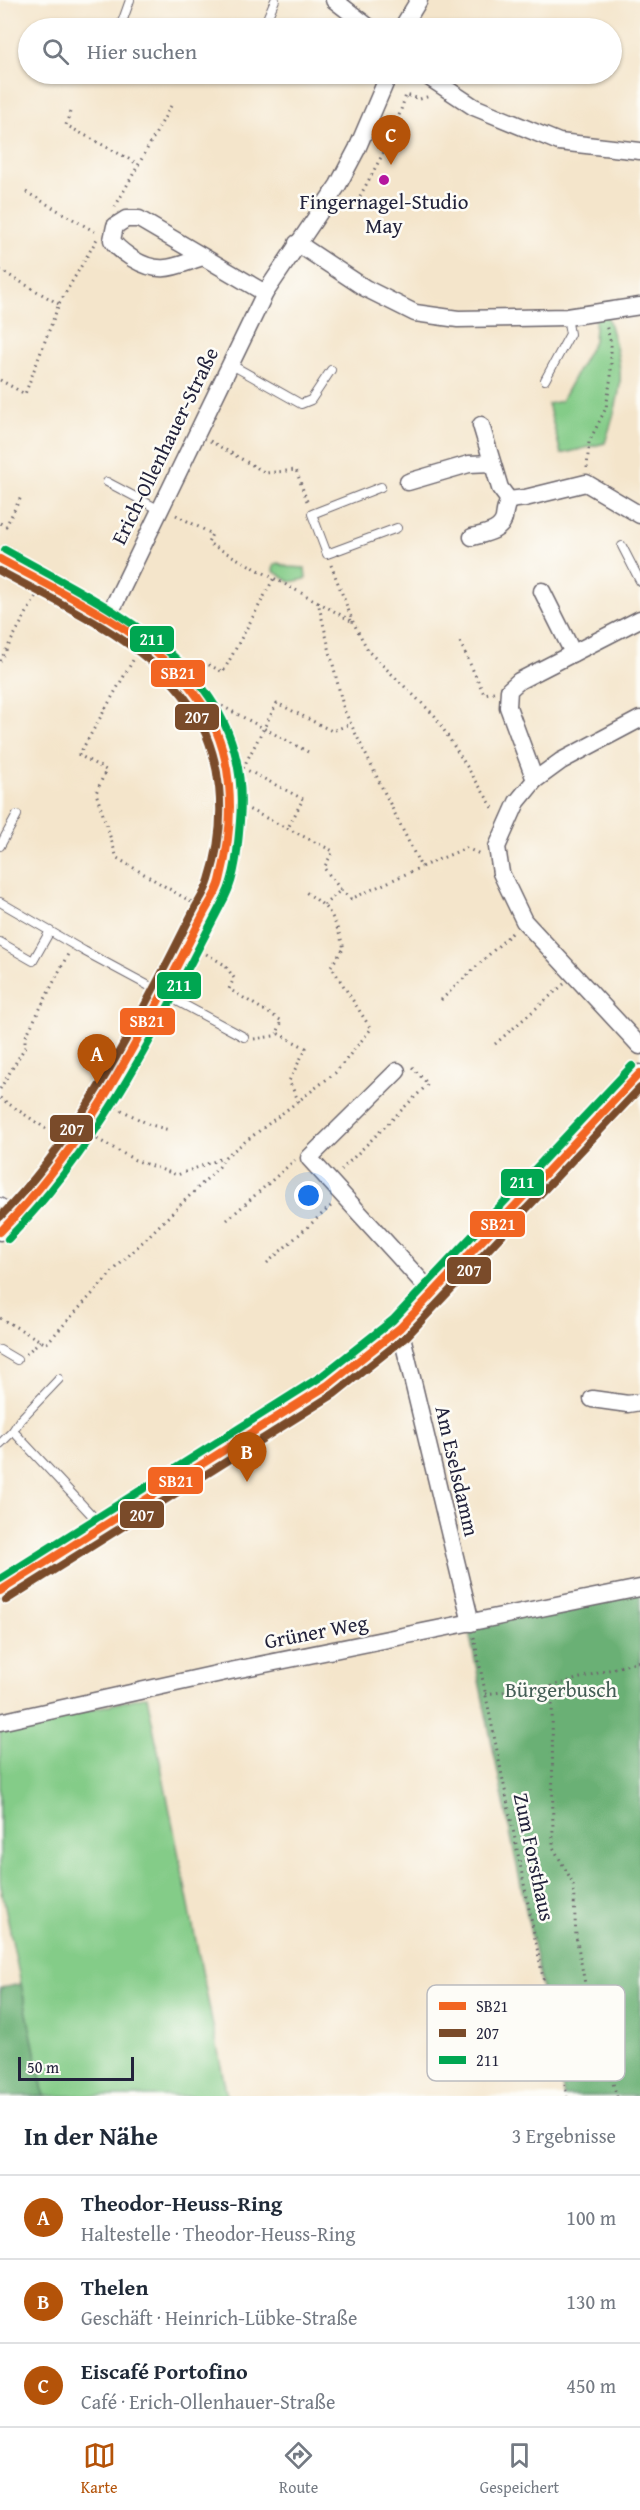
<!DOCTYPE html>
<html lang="de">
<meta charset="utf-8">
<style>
:root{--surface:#fff;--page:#f6f6f7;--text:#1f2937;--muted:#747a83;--line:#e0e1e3;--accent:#b45309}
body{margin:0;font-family:"Gentium Book Plus",serif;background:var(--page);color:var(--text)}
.scale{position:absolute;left:18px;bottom:15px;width:116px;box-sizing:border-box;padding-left:6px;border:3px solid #22223b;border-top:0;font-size:16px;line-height:21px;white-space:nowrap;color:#22223b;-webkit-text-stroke:4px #fdfcf7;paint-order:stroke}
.you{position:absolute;left:309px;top:1196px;width:21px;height:21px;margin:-15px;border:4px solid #fff;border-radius:50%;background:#1a73e8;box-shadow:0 0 0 9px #1a73e833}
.badge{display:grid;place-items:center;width:39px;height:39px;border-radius:50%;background:var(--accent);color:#fff;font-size:20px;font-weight:700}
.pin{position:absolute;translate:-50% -50px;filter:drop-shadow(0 2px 3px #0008)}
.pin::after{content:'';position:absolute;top:32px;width:21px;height:18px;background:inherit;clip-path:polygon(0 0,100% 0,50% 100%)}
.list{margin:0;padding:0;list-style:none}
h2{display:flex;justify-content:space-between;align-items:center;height:78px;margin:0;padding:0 24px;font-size:26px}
h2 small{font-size:20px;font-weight:400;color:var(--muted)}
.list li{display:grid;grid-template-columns:39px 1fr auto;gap:18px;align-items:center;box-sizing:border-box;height:84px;padding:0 24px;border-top:2px solid var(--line)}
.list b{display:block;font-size:22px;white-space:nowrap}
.list p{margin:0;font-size:20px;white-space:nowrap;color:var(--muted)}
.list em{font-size:20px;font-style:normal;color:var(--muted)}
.icon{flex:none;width:33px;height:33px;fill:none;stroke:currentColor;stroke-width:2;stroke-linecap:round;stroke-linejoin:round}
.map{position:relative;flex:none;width:640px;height:2096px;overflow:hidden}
.search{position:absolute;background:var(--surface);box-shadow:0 2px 4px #0004;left:18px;right:18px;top:18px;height:66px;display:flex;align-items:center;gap:15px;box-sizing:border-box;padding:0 21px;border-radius:33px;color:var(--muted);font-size:22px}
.sheet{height:330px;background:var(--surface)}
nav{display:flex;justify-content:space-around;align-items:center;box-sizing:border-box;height:84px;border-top:2px solid var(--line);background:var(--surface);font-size:16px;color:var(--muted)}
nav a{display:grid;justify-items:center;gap:3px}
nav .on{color:var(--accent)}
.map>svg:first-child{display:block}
</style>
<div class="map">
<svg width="640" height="2096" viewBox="0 0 640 2096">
<rect width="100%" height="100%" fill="#fdfcf7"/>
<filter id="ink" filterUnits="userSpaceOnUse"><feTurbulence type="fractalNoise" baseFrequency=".0167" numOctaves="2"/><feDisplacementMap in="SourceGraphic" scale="12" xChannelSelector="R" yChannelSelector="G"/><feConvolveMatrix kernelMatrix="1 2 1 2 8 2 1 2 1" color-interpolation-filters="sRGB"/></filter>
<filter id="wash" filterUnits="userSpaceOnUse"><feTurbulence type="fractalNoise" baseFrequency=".008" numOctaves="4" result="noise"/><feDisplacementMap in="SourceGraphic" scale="24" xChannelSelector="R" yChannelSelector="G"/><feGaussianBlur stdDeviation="1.35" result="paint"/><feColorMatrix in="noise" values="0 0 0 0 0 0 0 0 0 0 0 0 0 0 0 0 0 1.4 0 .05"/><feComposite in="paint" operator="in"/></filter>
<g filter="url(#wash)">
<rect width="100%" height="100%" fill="#f4e5cb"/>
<g fill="#84cc88" stroke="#537762" stroke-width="1.5">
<path d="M606,311c6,23 16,49 14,73 -2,20 -9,40 -15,59l-44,11 -13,-50 13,-3 33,-60 2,-28z"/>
<path d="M278,563l10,4 17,1 1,11 -16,3 -17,-11 1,-6z"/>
<path d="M147,1696l80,400h-183l-44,-214v-151z"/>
</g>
<g fill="#6bb074" stroke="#466958" stroke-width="1.5">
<path d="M640,1593v503h-76l-96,-469z"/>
<path d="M21,1984l23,112h-44v-108z"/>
</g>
</g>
<g filter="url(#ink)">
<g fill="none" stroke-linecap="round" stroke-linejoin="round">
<defs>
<g id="service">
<path d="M120,28l10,-28"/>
<path d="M263,28l12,-28"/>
<path d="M230,364l71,40 10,-4 20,-30"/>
<path d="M545,380l25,-46 -3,-17"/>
<path d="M107,482l53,28"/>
<path d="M381,487l-69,27 15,40 70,-26"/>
<path d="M622,546l18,35"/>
<path d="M0,846l17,-31"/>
<path d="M0,902l84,49 160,86"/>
<path d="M0,942l33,19 17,-30"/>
<path d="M0,1202l20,11"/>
<path d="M0,1350l17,10"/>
<path d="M13,1431l7,-11 39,-41"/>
<path d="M0,1444l13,-13 90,96"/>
</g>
<g id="minor">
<path d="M334,0l36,28"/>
<path d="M402,28l17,-28"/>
<path d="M424,74l50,33 85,35 81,9"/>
<path d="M297,243l68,45 50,25 43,6 109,-2 73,-11"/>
<path d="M203,257c-28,9 -42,19 -70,2 -8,-6 -16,-10 -21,-19l3,-14 11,-7h13l126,74"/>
<path d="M481,425l19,63 9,12 16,-2 61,-15 54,32"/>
<path d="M408,482l61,-18 23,-1"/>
<path d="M472,537c11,-3 29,-5 32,-19 1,-7 1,-11 5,-18"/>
<path d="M0,559c64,37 152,74 196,136 36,50 40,100 29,159 -2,10 -3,21 -6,31 -4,10 -10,19 -15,28 -9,19 -19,38 -29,57 -48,94 -97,188 -175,262"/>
<path d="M542,591l31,62"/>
<path d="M104,618l11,-15 150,-310 73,-108 19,-36 32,-75"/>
<path d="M640,719l-79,42 -26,19 -18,22 -20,45 4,26 23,48 116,125"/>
<path d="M535,780l-27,-73 1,-17 10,-9 121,-62"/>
<path d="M397,1071l-88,87 125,137"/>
<path d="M400,1328l71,295"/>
<path d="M592,1399l36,5 12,-2"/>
<path d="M0,1591l328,-206 72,-57 240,-255"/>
<path d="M0,1722l230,-51 410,-83"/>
</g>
</defs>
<use href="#service" stroke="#6c666d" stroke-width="10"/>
<use href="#minor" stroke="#6c666d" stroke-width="19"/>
<g stroke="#6c666d" stroke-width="3" stroke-dasharray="1.5 4.5" stroke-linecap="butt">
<path d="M70,112l-4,13 72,39"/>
<path d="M380,130l12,5"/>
<path d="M26,192l71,41"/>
<path d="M360,196l31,-57 15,-44 14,4 10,-3"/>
<path d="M115,207l57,-103"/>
<path d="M0,270l59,34"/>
<path d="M0,380l25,14 34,-90 38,-65"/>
<path d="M210,441l56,32 30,-3 12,34"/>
<path d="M587,468l2,-26 17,-34 5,-32v-33l-5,-18"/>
<path d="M176,515l36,19 -4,9 110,59 26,108 77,157 45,-19 14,6"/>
<path d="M0,523l6,3 16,-31"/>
<path d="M331,565l22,57 16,30 66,64 60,95"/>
<path d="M318,602l35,20"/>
<path d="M460,642l24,52 10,-2"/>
<path d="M136,655l-57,100 27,15 -10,23 21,65 76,45"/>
<path d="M0,661l36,-65"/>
<path d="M198,675l7,-12 18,9 51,-94"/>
<path d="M222,706l88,47"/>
<path d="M243,768l34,-65 55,28 19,-7"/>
<path d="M243,768l60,31 -15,29"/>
<path d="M244,807l89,44 -9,17 17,22 -17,15"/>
<path d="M341,890l10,9 70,-32"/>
<path d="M201,951l24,14 9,13 -5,11 53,32 -5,12 29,15 -17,33 10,21"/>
<path d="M441,1000l73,-69"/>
<path d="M254,1039l20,-3 3,-3"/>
<path d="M495,1044l69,-60"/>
<path d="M0,1089l25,-42v-9l43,-84"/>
<path d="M0,1098l60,40"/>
<path d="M116,1107l32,17 21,6"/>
<path d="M97,1139l38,21 42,15 46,-17"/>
<path d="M341,1170l87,-86 -16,-17"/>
<path d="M227,1220l68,-60"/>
<path d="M267,1263l64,-57"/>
<path d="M0,1318l46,26 71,-77 102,-100 6,-10 110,-84 36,-44 -40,-63 13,-18c-11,-32 -11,-38 -40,-57"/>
<path d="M26,1354l14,-13"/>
<path d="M474,1637l93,459"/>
<path d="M552,1686l1,161 20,36 3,53 14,74 27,86"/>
<path d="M485,1694l67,-8 88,-25"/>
</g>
<use href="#service" stroke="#fff" stroke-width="8"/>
<use href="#minor" stroke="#fff" stroke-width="16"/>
<defs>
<g id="bus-1">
<path d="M0,559c68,38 148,71 196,136 40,54 40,123 24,186 -3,12 -11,22 -16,32 -9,18 -18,35 -27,53 -52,99 -98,185 -177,266"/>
<path d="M0,1591l328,-206 72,-57 240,-255"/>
</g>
<g id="bus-2">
<path d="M0,571c65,36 143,68 188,131 36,51 40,119 21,178 -3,10 -9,19 -14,28 -10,19 -19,38 -29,57 -47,90 -94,178 -166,252"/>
<path d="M6,1600l328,-206 73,-58 233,-248"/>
</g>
<g id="bus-3">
<path d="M5,550c111,62 248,120 235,271 -2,25 -4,54 -15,76 -65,124 -118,240 -217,342"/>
<path d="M0,1579l322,-203 71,-56 239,-254"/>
</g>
</defs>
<use href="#bus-1" stroke="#fdfcf7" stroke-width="12"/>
<use href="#bus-2" stroke="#fdfcf7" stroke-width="12"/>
<use href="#bus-3" stroke="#fdfcf7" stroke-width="12"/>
<use href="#bus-1" stroke="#f26522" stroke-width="8"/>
<use href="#bus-2" stroke="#7a4b2a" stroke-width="8"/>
<use href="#bus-3" stroke="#00a651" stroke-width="8"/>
</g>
</g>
<circle fill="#b5179e" stroke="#fdfcf7" stroke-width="2" cx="384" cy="180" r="6"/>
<g text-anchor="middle" stroke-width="5" stroke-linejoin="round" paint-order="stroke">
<g font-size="21" fill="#22223b" stroke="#fdfcf7">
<text x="384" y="209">Fingernagel-Studio<tspan x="384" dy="24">May</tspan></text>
</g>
<g font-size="21" fill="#22223b" stroke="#fdfcf7">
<text transform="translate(165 446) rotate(-64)" y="7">Erich-Ollenhauer-Straße</text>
<text transform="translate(457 1471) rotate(77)" y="7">Am Eselsdamm</text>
<text transform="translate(316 1632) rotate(-11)" y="7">Grüner Weg</text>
<text transform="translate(534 1857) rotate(78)" y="7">Zum Forsthaus</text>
</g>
<g font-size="21" fill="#445e56" stroke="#fdfcf7">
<text x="561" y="1697">Bürgerbusch</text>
</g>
</g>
<rect x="427" y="1985" width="198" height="96" rx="9" fill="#fdfcf7" stroke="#bbbbbf" stroke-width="1.5"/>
<rect x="439" y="2002" width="27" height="8" fill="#f26522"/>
<rect x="439" y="2029" width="27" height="8" fill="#7a4b2a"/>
<rect x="439" y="2056" width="27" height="8" fill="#00a651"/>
<g font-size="16" fill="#22223b">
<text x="476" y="2012">SB21</text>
<text x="476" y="2039">207</text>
<text x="476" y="2066">211</text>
</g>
<g stroke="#fdfcf7" stroke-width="2">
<rect x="129" y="625" width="46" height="28" rx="6" fill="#00a651"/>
<rect x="150" y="659" width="56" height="29" rx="6" fill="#f26522"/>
<rect x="174" y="703" width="46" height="28" rx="6" fill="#7a4b2a"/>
<rect x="156" y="971" width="46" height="29" rx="6" fill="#00a651"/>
<rect x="119" y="1007" width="57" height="29" rx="6" fill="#f26522"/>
<rect x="49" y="1114" width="45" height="29" rx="6" fill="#7a4b2a"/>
<rect x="500" y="1168" width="45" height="29" rx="6" fill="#00a651"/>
<rect x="469" y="1210" width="57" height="28" rx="6" fill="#f26522"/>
<rect x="446" y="1256" width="46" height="29" rx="6" fill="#7a4b2a"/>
<rect x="147" y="1466" width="57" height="29" rx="6" fill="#f26522"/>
<rect x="119" y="1500" width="46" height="29" rx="6" fill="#7a4b2a"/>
</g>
<g font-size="16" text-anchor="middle" font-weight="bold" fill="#fff">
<text x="152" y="645">211</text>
<text x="178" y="679">SB21</text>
<text x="197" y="723">207</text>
<text x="179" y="991">211</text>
<text x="147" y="1027">SB21</text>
<text x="72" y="1135">207</text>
<text x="522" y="1188">211</text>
<text x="498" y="1230">SB21</text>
<text x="469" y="1276">207</text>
<text x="176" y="1487">SB21</text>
<text x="142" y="1521">207</text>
</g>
</svg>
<div class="scale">50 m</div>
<div class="you"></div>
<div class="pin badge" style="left:97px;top:1084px">A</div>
<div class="pin badge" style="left:247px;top:1482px">B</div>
<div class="pin badge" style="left:391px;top:165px">C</div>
<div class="search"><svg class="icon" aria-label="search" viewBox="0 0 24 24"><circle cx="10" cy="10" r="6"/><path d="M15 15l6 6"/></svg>Hier suchen</div>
</div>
<section class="sheet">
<h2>In der Nähe<small>3 Ergebnisse</small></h2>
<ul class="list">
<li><span class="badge">A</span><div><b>Theodor-Heuss-Ring</b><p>Haltestelle · Theodor-Heuss-Ring</p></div><em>100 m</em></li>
<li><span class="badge">B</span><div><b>Thelen</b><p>Geschäft · Heinrich-Lübke-Straße</p></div><em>130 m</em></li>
<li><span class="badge">C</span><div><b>Eiscafé Portofino</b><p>Café · Erich-Ollenhauer-Straße</p></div><em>450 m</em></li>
</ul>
</section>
<nav>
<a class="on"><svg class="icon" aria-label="map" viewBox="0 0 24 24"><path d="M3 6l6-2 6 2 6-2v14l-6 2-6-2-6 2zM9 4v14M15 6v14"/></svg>Karte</a>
<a><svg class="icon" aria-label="directions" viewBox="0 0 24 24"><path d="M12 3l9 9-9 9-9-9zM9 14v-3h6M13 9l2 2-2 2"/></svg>Route</a>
<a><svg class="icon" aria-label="saved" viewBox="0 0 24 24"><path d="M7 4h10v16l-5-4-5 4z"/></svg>Gespeichert</a>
</nav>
